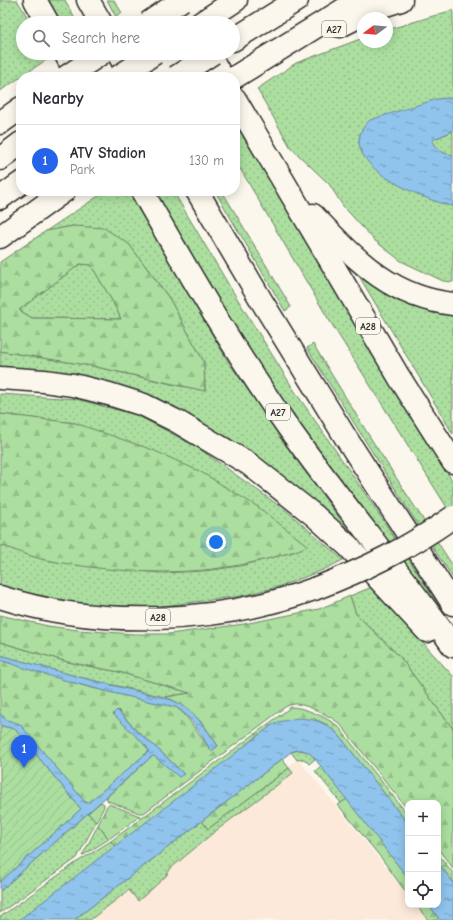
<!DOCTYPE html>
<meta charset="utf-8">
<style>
:root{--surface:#fff;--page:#f2f2f3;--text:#2b2b33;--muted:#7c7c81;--line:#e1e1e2;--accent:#2563eb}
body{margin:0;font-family:"Comic Neue",sans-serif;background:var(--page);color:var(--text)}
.controls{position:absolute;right:12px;bottom:12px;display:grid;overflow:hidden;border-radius:8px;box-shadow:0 2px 10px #0003}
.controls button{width:36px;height:36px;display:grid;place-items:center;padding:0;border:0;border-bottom:1px solid var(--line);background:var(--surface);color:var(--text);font:20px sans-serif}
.compass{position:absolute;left:357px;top:12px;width:36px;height:36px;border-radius:50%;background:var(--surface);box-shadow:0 2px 10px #0003;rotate:254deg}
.you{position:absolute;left:216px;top:542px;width:14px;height:14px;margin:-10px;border:3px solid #fff;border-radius:50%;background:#1a73e8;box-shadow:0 0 0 6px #1a73e833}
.badge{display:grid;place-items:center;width:26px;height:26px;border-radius:50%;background:var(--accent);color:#fff;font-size:13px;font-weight:700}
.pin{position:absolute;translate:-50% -33px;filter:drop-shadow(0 1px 2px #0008)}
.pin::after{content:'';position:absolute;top:21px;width:14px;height:12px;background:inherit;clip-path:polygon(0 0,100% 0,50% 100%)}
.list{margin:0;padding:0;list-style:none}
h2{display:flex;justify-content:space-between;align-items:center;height:52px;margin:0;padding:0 16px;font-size:17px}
h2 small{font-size:13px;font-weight:400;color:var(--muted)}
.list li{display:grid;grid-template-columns:26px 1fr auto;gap:12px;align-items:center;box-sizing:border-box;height:72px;padding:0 16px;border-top:1px solid var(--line)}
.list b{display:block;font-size:15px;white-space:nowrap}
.list p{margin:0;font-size:13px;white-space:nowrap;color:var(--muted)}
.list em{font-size:13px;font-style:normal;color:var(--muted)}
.icon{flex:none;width:22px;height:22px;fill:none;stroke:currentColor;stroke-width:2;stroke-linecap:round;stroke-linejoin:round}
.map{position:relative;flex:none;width:453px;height:920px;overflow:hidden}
.search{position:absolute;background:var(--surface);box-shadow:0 2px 10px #0003;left:16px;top:16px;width:224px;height:44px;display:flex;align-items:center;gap:10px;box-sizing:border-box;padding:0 14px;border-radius:22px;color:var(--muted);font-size:15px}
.panel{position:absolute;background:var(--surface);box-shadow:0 2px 10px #0003;left:16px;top:72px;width:224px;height:124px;border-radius:16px}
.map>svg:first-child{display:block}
</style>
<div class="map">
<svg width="453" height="920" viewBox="0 0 453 920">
<defs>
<pattern id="grass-dots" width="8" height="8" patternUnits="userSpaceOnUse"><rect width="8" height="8" fill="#abde9f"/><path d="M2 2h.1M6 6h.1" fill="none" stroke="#93bf89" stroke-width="1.8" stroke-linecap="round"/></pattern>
<pattern id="forest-firs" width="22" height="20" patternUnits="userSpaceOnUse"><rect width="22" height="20" fill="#abde9f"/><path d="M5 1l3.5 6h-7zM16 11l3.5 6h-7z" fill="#93bf89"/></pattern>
<pattern id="garden-furrows" width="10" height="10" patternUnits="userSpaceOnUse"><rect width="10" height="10" fill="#abde9f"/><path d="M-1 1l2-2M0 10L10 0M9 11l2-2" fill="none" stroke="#93bf89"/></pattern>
<pattern id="water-ripples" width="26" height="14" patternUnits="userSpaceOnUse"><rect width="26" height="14" fill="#90c4ed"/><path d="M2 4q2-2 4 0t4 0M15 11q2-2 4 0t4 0" fill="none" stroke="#769fc0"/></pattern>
</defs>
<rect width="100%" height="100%" fill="#fbf7ec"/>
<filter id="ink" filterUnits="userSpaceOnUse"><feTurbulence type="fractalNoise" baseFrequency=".025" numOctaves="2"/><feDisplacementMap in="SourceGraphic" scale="8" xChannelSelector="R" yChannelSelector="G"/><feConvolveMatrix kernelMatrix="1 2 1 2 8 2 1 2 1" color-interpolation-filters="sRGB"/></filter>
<g filter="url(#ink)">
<path fill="#fce9da" d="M298,759l110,135v11h9l13,15h-339z"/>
<g fill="url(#grass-dots)" stroke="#6b8465">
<path d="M0,0h17l14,23h-8v30h27l2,3 -52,35z"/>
<path d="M40,0h25l12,23h-24z"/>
<path d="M107,0h7l8,13 -6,4z"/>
<path d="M453,10v90l-5,-2 -84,29 -4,7 -1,9c6,9 12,20 19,28 10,11 60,33 75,35v76l-10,-1 -42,-20 -27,-21 -31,-34 -14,-22 -38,-36 -34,-59 39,-26 67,-25v4h24v-12z"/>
<path d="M235,120l117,200 101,162v35l-127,-202 -91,-155z"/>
<path d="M453,131v25c-10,-3 -18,-5 -21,-16z"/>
<path d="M106,191h22l101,172 126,177 -133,-103 -222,-67v-19l92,15 88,20 25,4 -1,-28 -35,-64 -40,-54 -56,-18 -27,5z"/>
<path d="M147,191h26l57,96 64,103 79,115 80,122v5l-117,-147z"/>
<path d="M215,191h7l69,116 -6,4z"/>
<path d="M80,264l11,1 23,39 7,15 -89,-1 -13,-8z"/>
<path d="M356,271l97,41v122z"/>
<path d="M313,344l55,90 85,132v12l-35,-53 -111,-177z"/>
<path d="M0,394l76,5 61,16 60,32 91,65 55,48 -20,10 -42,16 -40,10 -86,11 -67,-2 -61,-12 -27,-8v-40l45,15 58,8 59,5 42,-2 36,-5 57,-15 -222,-128 -75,-9z"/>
<path d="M372,587l81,89v53l-53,-72 -44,-43 -6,-18z"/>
<path d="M0,642l68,20 51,10 72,21 -26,4 -86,-20 -79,-22z"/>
<path d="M299,750l10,2 6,7 -6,5 -5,-5 -7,1 -6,-8z"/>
<path d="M321,766l26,33 -6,4 -26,-32z"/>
<path d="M289,768l4,5 -80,60 -42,35 -5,8 -13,12 -15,13 -9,-11 -39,30h-16l128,-99 6,8z"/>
<path d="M88,813l8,9 -19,36 -77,55v-22z"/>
<path d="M98,825l11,14 -27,17z"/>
<path d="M111,841l4,6 -96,73h-19v-3l77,-55z"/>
</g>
<g fill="url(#forest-firs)" stroke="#6b8465" fill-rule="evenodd">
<path d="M73,226l31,2 25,16 40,54 35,64 1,29 -113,-25 -92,-15v-89l46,-31zM80,264l11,1 23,39 7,15 -89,-1 -13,-8z"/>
<path d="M0,414l75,9 78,27 48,22 57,35 50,39c-13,6 -27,9 -41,13 -73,19 -147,15 -221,1 -15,-3 -31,-10 -46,-15z"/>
<path d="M350,596l6,18 44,43 53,72v139l-15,-19v-46h-30v7l-68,-86c-8,-7 -32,-19 -43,-20 -5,0 -8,1 -12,3l-141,106h-5l-31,-12 -2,-3 45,-41 3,-1 30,18 -25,-24 -21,-18 -20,-22 31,41 -60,52 -4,-1 -65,-77 -13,-5 -7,-6v-54l88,27 88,20 10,9 25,35 7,-5c-14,-22 -27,-40 -53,-49l25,-4 -71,-21 -51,-10 -68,-20v-27l48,11 30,4 56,4h35l75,-10 75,-15z"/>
<path d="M291,707c14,0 36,11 47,19l70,89v9l-70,-90 -10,-9 -16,-7 -112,63 -85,66 -4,-6z"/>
<path d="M282,759l7,9 -81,61 -6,-8z"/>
<path d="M347,799l61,79v17l-26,-36 -44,-54z"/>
<path d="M101,802l3,2v3l-8,15 -8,-9z"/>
<path d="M109,804l31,12 -31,23 -11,-14 9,-19z"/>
<path d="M438,854l15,19v9l-15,-19z"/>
<path d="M416,905h13l9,12v3h-10z"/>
</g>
<path fill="url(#garden-furrows)" stroke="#6b8465" d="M0,724l2,2 13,3 66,80 -81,73z"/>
<g fill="url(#water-ripples)" stroke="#68879f">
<path d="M448,98l5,2v31l-21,9c3,11 12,13 21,16v50c-21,-3 -71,-26 -84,-43 -5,-5 -10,-14 -10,-22 0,-9 5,-15 11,-21l67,-21z"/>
<path d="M0,655l79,22 93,23c21,9 34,28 46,46l-7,5c-9,-15 -19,-34 -35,-44 -59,-12 -118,-27 -176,-47z"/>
<path d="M117,710l21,22 21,18 25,24 -5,3 -25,-21 -3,1 -151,134v-9l81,-73 -66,-80 -13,-3 -2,-2v-10l7,6 13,4 65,78 3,1 61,-52 -2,-4 -34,-33z"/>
<path d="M298,718c18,1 26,4 40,16l70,90v54l-93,-119c-6,-8 -14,-12 -24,-7l-217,168h-55l253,-195 6,-3z"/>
<path d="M438,863l15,19v38h-13l-11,-15h9z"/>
</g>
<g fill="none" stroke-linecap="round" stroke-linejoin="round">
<defs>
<g id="highway">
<path d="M35,0l13,23"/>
<path d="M88,0l13,23"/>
<path d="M201,23l35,-23"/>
<path d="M340,26l36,-18 25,-8"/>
<path d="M233,40l64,-40"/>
<path d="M65,53l13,24"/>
<path d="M118,53l13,24"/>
<path d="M208,53l14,24"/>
<path d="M235,77l124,-77"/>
<path d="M235,99l164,278 54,85"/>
<path d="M0,123l21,-15"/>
<path d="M0,159l21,-16"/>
<path d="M142,191c45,79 91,158 143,232 53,76 114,147 168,223"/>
<path d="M197,191l64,109 85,138 107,166"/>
<path d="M0,198l21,-15"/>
<path d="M313,215c42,43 76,82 140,89"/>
<path d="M0,237l64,-46"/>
<path d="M0,378l44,3 29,4 36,9 35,11 34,17 71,42 66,52 33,30 79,85"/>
<path d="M0,597c99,32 217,27 314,-8"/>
</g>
</defs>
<use href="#highway" stroke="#2b2b2b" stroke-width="25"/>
<use href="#highway" stroke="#fbf7ec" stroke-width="22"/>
<defs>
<g id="highway-bridge">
<path d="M148,23l34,-23"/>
<path d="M66,77l36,-24"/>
<path d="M118,77l37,-24"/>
<path d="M176,77l37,-24"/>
<path d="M314,589c52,-20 93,-40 139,-72"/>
</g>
</defs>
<use href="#highway-bridge" stroke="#2b2b2b" stroke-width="25" stroke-linecap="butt"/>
<use href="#highway-bridge" stroke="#fbf7ec" stroke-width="22"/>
</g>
</g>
<g text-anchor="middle" stroke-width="3" stroke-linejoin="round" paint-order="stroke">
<g fill="#fbf7ec" stroke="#696865" stroke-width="1">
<rect x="322" y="21" width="24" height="16" rx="3"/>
<rect x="356" y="318" width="24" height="16" rx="3"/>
<rect x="266" y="404" width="24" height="16" rx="3"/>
<rect x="146" y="609" width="24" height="16" rx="3"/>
</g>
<g font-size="10" font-weight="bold" fill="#2b2b2b">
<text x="334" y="33">A27</text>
<text x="368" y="330">A28</text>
<text x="278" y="416">A27</text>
<text x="158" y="621">A28</text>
</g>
</g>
</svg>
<div class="controls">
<button>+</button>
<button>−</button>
<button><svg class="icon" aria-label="locate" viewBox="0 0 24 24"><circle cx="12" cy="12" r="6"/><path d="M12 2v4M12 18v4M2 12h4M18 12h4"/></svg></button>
</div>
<svg class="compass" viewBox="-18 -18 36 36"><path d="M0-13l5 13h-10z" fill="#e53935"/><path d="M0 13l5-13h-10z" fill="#7c7c81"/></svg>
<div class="you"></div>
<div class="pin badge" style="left:24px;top:768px">1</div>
<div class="search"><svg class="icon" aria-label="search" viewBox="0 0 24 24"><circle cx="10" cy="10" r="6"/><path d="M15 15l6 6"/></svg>Search here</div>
<section class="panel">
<h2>Nearby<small></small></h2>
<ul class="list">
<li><span class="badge">1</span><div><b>ATV Stadion</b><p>Park</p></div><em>130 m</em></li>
</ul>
</section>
</div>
